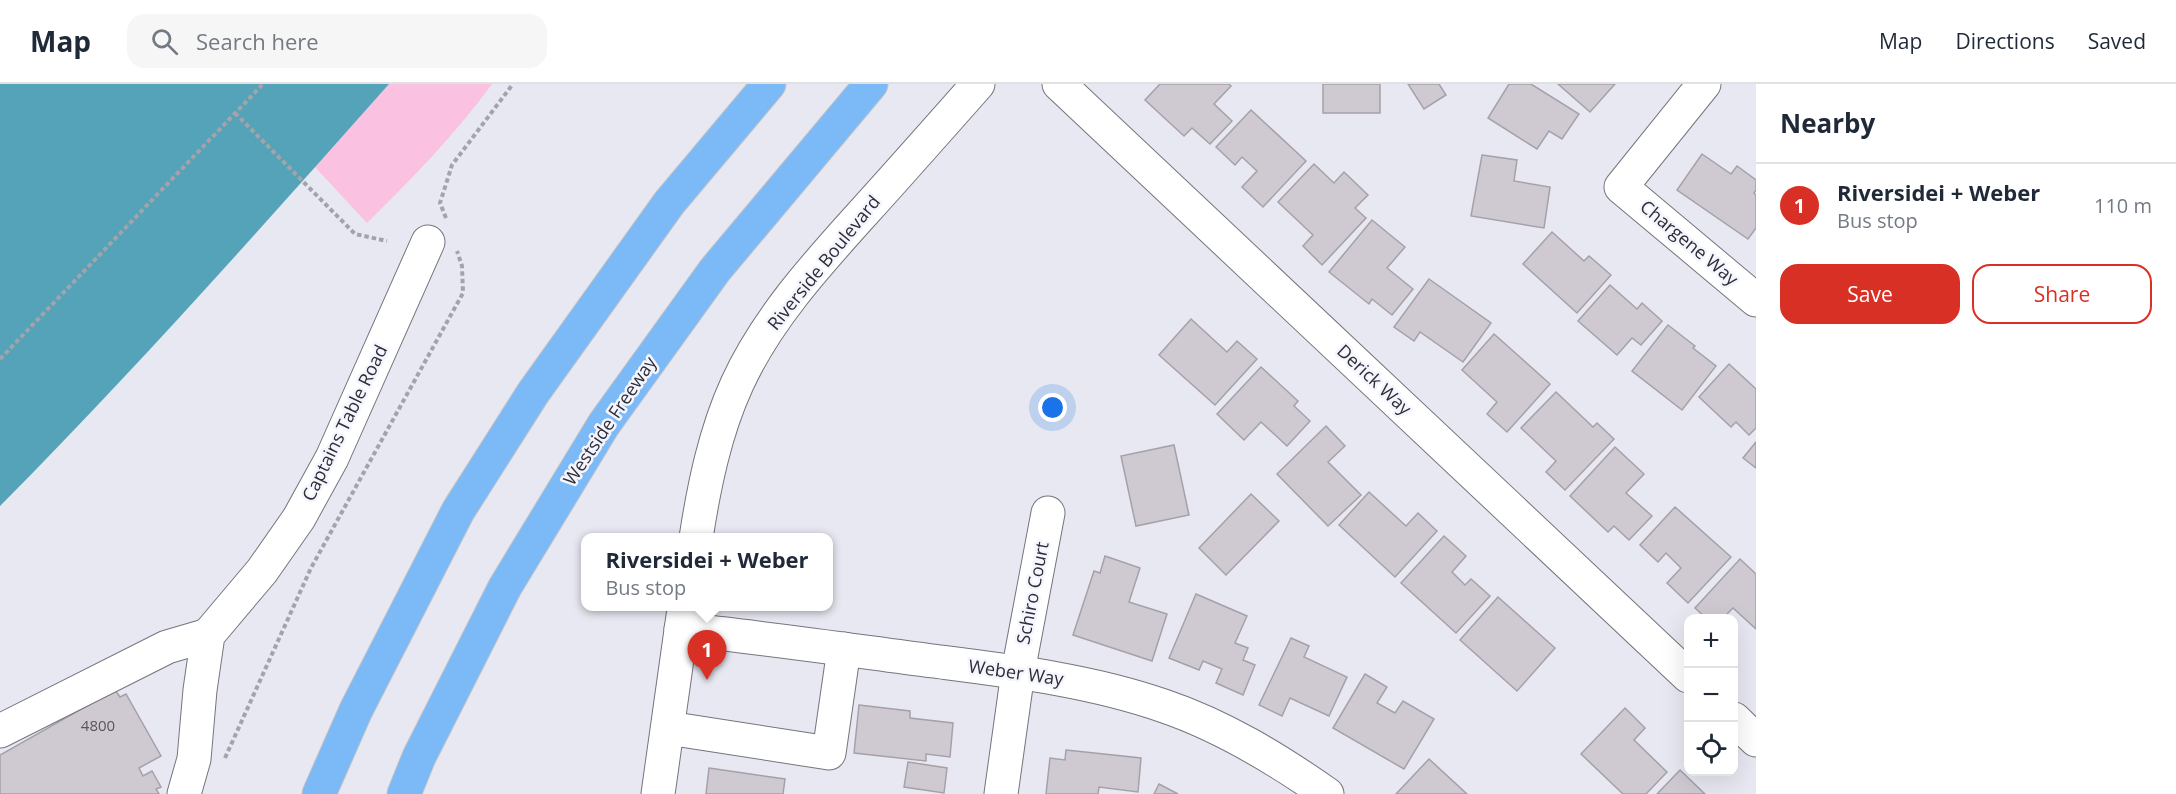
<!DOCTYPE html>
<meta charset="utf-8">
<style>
:root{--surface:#fff;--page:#f6f6f7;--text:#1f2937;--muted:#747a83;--line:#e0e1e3;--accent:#d93025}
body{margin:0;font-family:"Open Sans",sans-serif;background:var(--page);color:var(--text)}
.controls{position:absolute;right:18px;bottom:18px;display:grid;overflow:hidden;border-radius:12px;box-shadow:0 6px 24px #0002}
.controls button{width:54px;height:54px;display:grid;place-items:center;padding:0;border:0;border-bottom:2px solid var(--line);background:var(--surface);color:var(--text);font:30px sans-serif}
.you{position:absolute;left:1053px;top:324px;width:21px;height:21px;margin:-15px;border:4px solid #fff;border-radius:50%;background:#1a73e8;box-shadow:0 0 0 9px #1a73e833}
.badge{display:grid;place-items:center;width:39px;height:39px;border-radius:50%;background:var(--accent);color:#fff;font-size:20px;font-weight:700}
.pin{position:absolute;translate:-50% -50px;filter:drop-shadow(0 2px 3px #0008)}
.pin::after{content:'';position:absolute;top:32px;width:21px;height:18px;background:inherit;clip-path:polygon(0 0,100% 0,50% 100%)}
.popup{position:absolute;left:581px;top:449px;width:252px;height:78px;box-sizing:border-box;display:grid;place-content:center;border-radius:12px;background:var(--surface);filter:drop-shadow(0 2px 4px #0005);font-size:20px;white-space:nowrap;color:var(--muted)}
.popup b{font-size:22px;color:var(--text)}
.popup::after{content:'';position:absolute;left:50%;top:100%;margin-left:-12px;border:12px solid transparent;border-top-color:var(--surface)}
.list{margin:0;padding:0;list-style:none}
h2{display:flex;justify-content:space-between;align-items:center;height:78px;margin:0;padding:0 24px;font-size:26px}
h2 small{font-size:20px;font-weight:400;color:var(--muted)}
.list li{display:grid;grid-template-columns:39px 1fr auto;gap:18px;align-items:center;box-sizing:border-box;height:84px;padding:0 24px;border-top:2px solid var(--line)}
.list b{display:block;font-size:22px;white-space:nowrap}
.list p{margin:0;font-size:20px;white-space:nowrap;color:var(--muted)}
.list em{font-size:20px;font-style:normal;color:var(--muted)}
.actions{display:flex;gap:12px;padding:18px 24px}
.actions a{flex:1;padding:14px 0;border:2px solid var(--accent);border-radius:18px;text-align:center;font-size:21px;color:var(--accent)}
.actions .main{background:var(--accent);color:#fff}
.icon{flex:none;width:33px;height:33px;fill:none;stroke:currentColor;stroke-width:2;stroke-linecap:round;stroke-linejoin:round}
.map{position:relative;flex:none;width:1756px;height:710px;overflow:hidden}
header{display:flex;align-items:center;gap:36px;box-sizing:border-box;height:84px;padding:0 30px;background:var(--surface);border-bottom:2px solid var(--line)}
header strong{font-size:28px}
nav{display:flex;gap:33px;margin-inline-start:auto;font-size:21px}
.search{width:420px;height:54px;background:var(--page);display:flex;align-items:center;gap:15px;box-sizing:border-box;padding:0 21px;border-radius:18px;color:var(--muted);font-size:22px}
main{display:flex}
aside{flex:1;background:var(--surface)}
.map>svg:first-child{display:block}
</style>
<header>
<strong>Map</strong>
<div class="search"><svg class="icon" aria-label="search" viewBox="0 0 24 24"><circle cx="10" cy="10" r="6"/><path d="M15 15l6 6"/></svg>Search here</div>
<nav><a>Map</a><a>Directions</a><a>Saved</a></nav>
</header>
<main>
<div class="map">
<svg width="1756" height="710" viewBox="0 0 1756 710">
<rect width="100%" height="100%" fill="#e7e8f1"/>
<path fill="#fac1e0" d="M389,0h103c-37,51 -81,95 -125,139l-52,-56z"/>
<path fill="#55a3b8" d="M0,0h389c-127,143 -254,286 -389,422z"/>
<g fill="#cfcad2" stroke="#a6a0a9" stroke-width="1.5">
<path d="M1160,0h69l2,2 -17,18 18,17 -22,23 -18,-16 -8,8 -39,-36z"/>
<rect x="1323" y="0" width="57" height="29"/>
<path d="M1408,0h31l7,11 -22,14z"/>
<path d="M1509,0h22l48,30 -17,25 -13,-8 -12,18 -49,-31z"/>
<path d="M1558,0h57l-25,28z"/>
<path d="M1251,26l55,51 -43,46 -21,-20 15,-16 -15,-14 -7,8 -19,-18z"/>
<path d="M1702,70l29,20 6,-8 19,14v10l-2,3 2,2v33l-8,11 -71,-49z"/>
<path d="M1482,71l35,5 -3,21 36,6 -6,41 -73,-12z"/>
<path d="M1314,80l20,19 10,-11 24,23 -13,13 11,10 -44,47 -19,-19 10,-11 -35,-33z"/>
<path d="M1372,136l33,27 -18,21 26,21 -21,26 -20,-16 -3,5 -40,-32z"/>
<path d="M1552,148l32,29 5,-5 22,19 -34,38 -54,-49z"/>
<path d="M1429,195l62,44 -28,39 -43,-30 -6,9 -20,-14z"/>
<path d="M1610,201l27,24 5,-6 20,18 -21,24 -9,-7 -15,17 -39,-34z"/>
<path d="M1191,235l36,33 10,-11 20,18 -42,46 -56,-50z"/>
<path d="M1668,241l27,21 -2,2 23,18 -34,44 -50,-39z"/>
<path d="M1494,250l56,50 -43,48 -20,-18 10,-12 -35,-32z"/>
<path d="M1729,280l27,25v39l-7,7 -13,-13 -5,5 -32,-30z"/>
<path d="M1261,283l37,34 -4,5 16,15 -23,25 -26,-24 -17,18 -27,-26z"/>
<path d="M1556,308l37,35 4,-4 17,16 -49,51 -19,-18 10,-11 -35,-33z"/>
<path d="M1326,342l19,20 -17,16 33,33 -33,31 -51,-52z"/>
<path d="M1756,358v26l-13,-10z"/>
<path d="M1174,361l15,70 -53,11 -15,-70z"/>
<path d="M1615,363l29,27 -18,19 26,23 -23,24 -15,-14 -6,6 -38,-36z"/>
<path d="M1369,408l37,34 12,-13 19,18 -42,46 -56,-52z"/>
<path d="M1251,410l28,27 -53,54 -27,-27z"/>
<path d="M1675,423l56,50 -43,46 -21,-20 14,-15 -15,-15 -8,9 -18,-17z"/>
<path d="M1444,452l22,20 -14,16 13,13 6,-6 19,17 -34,37 -55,-50z"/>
<path d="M1105,472l35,12 -11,34 38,12 -15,47 -79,-26 21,-64 6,2z"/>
<path d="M1740,475l16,15v55l-23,-21 -10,10h-17l-11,-10z"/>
<path d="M1196,510l51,22 -12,27 13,5 -5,12 12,5 -12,30 -27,-12 6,-14 -19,-8 -4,9 -30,-12z"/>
<path d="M1498,513l57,51 -38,43 -57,-51z"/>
<path d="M1291,554l18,8 -5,11 43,20 -18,39 -39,-18 -8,18 -23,-11z"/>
<path d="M1365,590l22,13 -10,16 18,10 8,-12 31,18 -30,50 -71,-41z"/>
<path d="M115,606l5,7 6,-3 35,62 -22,12 4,8 9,-5 9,16 -5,2 3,5h-159v-39z"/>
<path d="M859,621l51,6v7l43,5 -3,34 -24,-3v7l-72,-8z"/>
<path d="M1625,624l20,20 -11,12 33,32 -21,22h-23l-42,-40z"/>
<path d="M1066,666l75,8 -3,34 -39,-5 -1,7h-52l4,-36 15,2z"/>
<path d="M1429,675l38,35h-71z"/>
<path d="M908,678l39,6 -3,25 -40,-6z"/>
<path d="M709,684l76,11 -2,15h-77z"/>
<path d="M1680,686l25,24h-48z"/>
<path d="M1159,700l19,10h-24z"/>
</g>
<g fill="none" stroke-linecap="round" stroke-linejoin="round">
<defs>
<g id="minor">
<path d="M1059,0l629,592"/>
<path d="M1704,0l-83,103 135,113"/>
<path d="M696,454c8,-52 19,-106 41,-154 29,-64 79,-119 126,-171 39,-43 77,-86 115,-129"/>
<path d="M681,545c84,9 168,21 252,32 78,10 156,19 231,45 59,20 113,53 163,88"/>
<path d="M1734,635l22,21"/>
<path d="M668,644l161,25 15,-104"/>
<path d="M0,647l167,-84 41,-12"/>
<path d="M184,710l10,-35 6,-69 8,-55 54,-64 37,-53 33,-60 96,-216"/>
<path d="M658,710l26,-185"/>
<path d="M1001,710l17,-122 30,-159"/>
</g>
<g id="highway">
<path d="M319,710l37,-84 102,-199 75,-118 136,-190 100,-119"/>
<path d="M404,710l15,-37 86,-170 99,-163 111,-154 156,-186"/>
</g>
</defs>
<use href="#minor" stroke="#74757d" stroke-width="35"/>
<use href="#highway" stroke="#c4c4c6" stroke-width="35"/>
<g stroke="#a3a4ab" stroke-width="4" stroke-dasharray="4.5 3" stroke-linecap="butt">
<path d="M235,29l120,121 32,7"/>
<path d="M446,134l-6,-15 12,-38 61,-81"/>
<path d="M0,275l263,-275"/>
<path d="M225,674l86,-190 152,-275 -1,-27 -5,-15"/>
</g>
<use href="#minor" stroke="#fff" stroke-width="33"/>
<use href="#highway" stroke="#7cb9f7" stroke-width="33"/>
</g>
<g text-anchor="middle" stroke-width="5" stroke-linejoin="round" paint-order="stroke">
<g font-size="15" fill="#56555a">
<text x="98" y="647">4800</text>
</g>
<g font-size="18" fill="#2d2e32" stroke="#f4f5ff">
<text transform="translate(1689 159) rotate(40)" y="6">Chargene Way</text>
<text transform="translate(824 179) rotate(-51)" y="6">Riverside Boulevard</text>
<text transform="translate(1374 296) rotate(43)" y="6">Derick Way</text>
<text transform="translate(610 337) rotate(-56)" y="6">Westside Freeway</text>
<text transform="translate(345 339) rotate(-64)" y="6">Captains Table Road</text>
<text transform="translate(1033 509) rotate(-79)" y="6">Schiro Court</text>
<text transform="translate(1016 589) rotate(8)" y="6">Weber Way</text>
</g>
</g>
</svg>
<div class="controls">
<button>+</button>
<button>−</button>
<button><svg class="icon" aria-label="locate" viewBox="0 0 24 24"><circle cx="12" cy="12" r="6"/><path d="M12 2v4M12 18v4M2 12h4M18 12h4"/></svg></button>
</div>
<div class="you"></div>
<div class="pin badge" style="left:707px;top:596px">1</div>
<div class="popup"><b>Riversidei + Weber</b>Bus stop</div>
</div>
<aside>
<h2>Nearby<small></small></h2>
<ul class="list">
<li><span class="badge">1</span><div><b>Riversidei + Weber</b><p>Bus stop</p></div><em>110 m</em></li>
</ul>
<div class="actions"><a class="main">Save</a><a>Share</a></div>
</aside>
</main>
